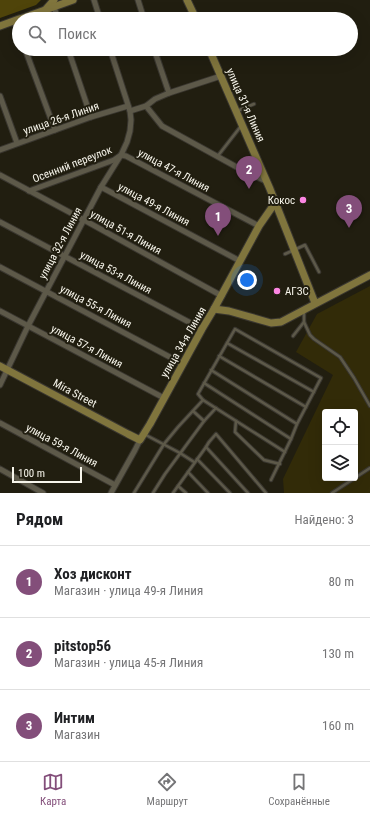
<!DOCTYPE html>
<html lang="ru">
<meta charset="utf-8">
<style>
:root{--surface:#fff;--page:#f6f6f6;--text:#202124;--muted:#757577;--line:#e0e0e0;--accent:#834e7a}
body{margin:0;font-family:"Roboto Condensed",sans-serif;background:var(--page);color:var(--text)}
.controls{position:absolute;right:12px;bottom:12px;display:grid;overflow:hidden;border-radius:4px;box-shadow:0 4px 16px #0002}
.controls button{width:36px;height:36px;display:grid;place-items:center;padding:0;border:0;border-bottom:1px solid var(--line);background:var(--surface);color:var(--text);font:20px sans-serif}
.scale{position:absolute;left:12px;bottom:10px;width:70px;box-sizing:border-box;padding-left:4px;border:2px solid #f7f5eb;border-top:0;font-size:11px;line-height:14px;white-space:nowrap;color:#f7f5eb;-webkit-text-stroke:3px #211e10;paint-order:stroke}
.you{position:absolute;left:247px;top:280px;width:14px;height:14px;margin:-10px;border:3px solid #fff;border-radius:50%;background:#1a73e8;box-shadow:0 0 0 6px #1a73e833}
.badge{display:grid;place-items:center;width:26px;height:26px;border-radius:50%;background:var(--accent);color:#fff;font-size:13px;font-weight:700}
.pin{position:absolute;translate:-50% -33px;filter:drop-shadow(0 1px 2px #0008)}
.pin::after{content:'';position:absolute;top:21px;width:14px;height:12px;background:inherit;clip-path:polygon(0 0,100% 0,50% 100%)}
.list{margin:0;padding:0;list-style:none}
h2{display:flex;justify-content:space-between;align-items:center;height:52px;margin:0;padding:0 16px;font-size:17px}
h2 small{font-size:13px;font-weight:400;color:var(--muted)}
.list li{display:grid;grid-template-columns:26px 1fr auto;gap:12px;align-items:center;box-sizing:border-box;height:72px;padding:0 16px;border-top:1px solid var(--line)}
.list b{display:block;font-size:15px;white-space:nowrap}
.list p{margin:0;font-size:13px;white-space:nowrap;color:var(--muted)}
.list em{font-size:13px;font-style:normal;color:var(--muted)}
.icon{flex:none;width:22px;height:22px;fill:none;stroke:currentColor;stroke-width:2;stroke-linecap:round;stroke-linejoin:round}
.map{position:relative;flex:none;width:370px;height:493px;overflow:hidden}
.search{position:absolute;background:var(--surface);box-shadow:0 4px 16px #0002;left:12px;right:12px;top:12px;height:44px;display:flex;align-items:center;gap:10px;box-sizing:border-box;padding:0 14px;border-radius:22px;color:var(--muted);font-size:15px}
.sheet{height:268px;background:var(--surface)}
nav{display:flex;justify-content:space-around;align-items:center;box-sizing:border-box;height:56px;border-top:1px solid var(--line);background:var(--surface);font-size:11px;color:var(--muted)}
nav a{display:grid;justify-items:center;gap:2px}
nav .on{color:var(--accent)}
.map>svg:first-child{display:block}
</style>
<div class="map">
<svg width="370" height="493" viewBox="0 0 370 493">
<rect width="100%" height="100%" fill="#211e10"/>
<path fill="#322b08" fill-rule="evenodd" d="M370,286v207h-86l-1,-14 50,-104 -37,-23 21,-38zM325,412h30v66h-30z"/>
<path fill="#4f440a" d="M0,0h41l-5,5 -36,13z"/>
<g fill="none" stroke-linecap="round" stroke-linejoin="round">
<defs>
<g id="lane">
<path d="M237,111l17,-7"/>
<path d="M217,157l24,-31"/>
<path d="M285,254l20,-9 14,27"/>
<path d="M304,312v10l6,13 4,4 26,18 14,21 16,28"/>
<path d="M293,336l11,-14"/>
<path d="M227,343l87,49"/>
<path d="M219,356l87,51"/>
<path d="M211,370l86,54 24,-46 -86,-49 -37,65 5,6 82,52"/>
<path d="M204,383l87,56"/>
<path d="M204,421l12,-13"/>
<path d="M236,421l-1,11 29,28 16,4"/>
<path d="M144,434l36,19 14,9"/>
<path d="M206,447l42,46"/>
<path d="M197,459l33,34"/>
<path d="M188,472l20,21"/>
<path d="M271,480l20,-41 6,-15"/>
<path d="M178,486l8,7"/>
<path d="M134,493l30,-49 14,-17 25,-27"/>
<path d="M153,493l12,-19 39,-53 -11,-10"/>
<path d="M173,493l33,-46 3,-5 7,-8 50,59"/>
<path d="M332,493l38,-25"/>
</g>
<g id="street">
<path d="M94,0l6,19"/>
<path d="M138,0l6,19"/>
<path d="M54,7l4,12"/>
<path d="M14,21l5,12"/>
<path d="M25,49l30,81"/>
<path d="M68,49l23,68"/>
<path d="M154,49l15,44"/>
<path d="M0,96l17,47"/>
<path d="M146,106l16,20 80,44 15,7 9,4"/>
<path d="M130,111l16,-5 9,-7 14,-6 52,-17"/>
<path d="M0,150l91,-33 37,-11"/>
<path d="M0,175l84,45 138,76"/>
<path d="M101,187l139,74"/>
<path d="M29,191l85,-31 7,-5 5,1 133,70"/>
<path d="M0,222l202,107"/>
<path d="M0,267l183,97"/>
<path d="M0,311l164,87"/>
<path d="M0,385l28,-59 73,-139 20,-32 6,-13 3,-11 1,-11 -1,-9 -20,-62"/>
<path d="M0,423l115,62"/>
<path d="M0,469l43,24"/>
<path d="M111,493l24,-43 5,-10"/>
</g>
<g id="secondary">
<path d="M187,0l9,19"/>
<path d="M46,9l8,-9"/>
<path d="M20,19l53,-19"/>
<path d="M0,26l19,-7"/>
<path d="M209,49l61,140 45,114"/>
<path d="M214,309l15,2 42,12 10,-1 89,-47"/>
<path d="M0,366l128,68 12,6 10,-16 52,-95 12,-20 45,-83 16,-23"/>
</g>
</defs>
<use href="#lane" stroke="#3a3730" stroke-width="4.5"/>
<use href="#street" stroke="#3a3730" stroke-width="7"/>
<use href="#secondary" stroke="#3a3730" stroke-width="9"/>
<use href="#lane" stroke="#5d5949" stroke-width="2.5"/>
<use href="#street" stroke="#5d5949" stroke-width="5"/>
<use href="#secondary" stroke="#80753d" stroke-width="7"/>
</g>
<g fill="#fc86e3" stroke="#211e10" stroke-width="1.5">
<circle cx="303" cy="200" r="4"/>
<circle cx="277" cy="291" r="4"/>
</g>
<g text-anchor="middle" stroke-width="4" stroke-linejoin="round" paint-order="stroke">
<g font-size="11" fill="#f7f5eb" stroke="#211e10">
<text transform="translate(246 105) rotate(66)" y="4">улица 31-я Линия</text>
<text transform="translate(61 118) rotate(-19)" y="4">улица 26-я Линия</text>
<text transform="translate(72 164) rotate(-21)" y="4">Осенний переулок</text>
<text transform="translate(174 170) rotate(28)" y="4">улица 47-я Линия</text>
<text transform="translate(154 204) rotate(28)" y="4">улица 49-я Линия</text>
<text transform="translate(126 232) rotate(29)" y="4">улица 51-я Линия</text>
<text transform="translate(60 243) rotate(-62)" y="4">улица 32-я Линия</text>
<text transform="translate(116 272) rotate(28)" y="4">улица 53-я Линия</text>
<text transform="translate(96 306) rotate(28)" y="4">улица 55-я Линия</text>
<text transform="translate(183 342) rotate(-60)" y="4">улица 34-я Линия</text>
<text transform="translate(87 346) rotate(28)" y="4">улица 57-я Линия</text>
<text transform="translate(75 393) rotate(28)" y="4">Mira Street</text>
<text transform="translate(62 445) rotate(28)" y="4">улица 59-я Линия</text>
</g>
<g font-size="11" fill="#f7f5eb" stroke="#211e10" text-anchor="end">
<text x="295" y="204">Кокос</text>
<text x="285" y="295" text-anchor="start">АГЗС</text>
</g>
</g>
</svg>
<div class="controls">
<button><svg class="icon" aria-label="locate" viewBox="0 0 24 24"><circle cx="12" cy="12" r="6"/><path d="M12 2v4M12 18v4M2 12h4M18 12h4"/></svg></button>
<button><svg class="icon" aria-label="layers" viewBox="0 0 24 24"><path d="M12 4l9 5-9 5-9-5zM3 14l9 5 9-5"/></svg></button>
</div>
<div class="scale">100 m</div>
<div class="you"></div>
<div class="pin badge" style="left:218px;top:236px">1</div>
<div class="pin badge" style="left:249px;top:189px">2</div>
<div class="pin badge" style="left:349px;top:228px">3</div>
<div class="search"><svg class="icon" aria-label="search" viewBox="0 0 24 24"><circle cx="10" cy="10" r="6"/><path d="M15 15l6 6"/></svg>Поиск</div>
</div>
<section class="sheet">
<h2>Рядом<small>Найдено: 3</small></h2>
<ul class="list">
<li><span class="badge">1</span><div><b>Хоз дисконт</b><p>Магазин · улица 49-я Линия</p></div><em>80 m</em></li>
<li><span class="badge">2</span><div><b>pitstop56</b><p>Магазин · улица 45-я Линия</p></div><em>130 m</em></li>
<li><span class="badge">3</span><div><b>Интим</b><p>Магазин</p></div><em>160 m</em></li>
</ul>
</section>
<nav>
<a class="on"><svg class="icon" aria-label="map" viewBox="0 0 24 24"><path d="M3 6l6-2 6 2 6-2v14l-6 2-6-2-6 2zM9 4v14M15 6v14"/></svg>Карта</a>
<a><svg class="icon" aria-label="directions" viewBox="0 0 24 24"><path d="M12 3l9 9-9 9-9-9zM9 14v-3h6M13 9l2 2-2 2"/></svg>Маршрут</a>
<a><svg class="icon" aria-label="saved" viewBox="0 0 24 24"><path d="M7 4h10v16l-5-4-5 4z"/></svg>Сохранённые</a>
</nav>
